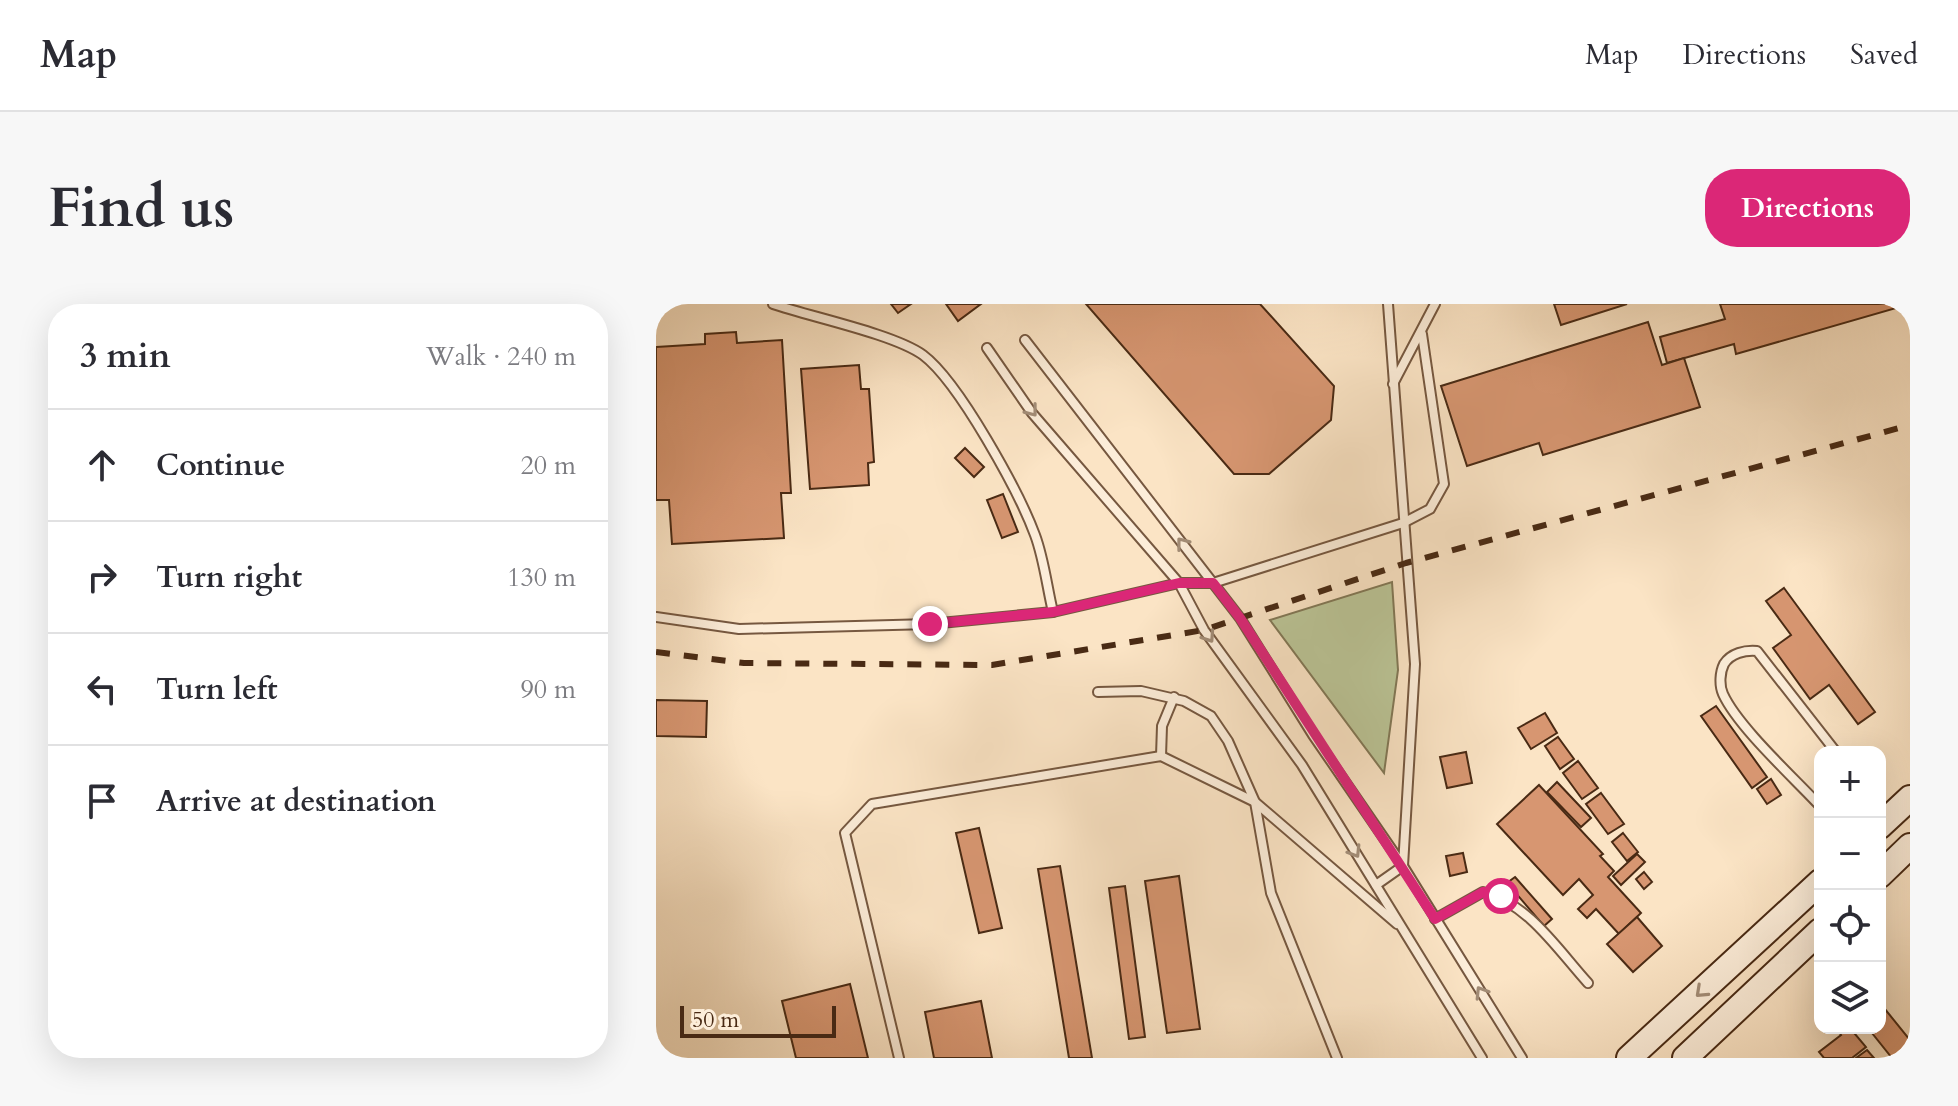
<!DOCTYPE html>
<meta charset="utf-8">
<style>
:root{--surface:#fff;--page:#f7f7f7;--text:#2b2b33;--muted:#7c7c81;--line:#e1e1e2;--accent:#db2777}
body{margin:0;font-family:Cardo,serif;background:var(--page);color:var(--text)}
.controls{position:absolute;right:24px;bottom:24px;display:grid;overflow:hidden;border-radius:16px;box-shadow:0 8px 32px #0002}
.controls button{width:72px;height:72px;display:grid;place-items:center;padding:0;border:0;border-bottom:2px solid var(--line);background:var(--surface);color:var(--text);font:40px sans-serif}
.scale{position:absolute;left:24px;bottom:20px;width:156px;box-sizing:border-box;padding-left:8px;border:4px solid #492a14;border-top:0;font-size:22px;line-height:28px;white-space:nowrap;color:#492a14;-webkit-text-stroke:6px #fcedd9;paint-order:stroke}
.stop{position:absolute;width:24px;height:24px;margin:-18px;border:6px solid #db2777;border-radius:50%;background:#fff}
.stop.end{background:#db2777;border-color:#fff;box-shadow:0 2px 8px #0008}
.list{margin:0;padding:0;list-style:none}
h2{display:flex;justify-content:space-between;align-items:center;height:104px;margin:0;padding:0 32px;font-size:34px}
h2 small{font-size:26px;font-weight:400;color:var(--muted)}
.list li{display:grid;grid-template-columns:52px 1fr auto;gap:24px;align-items:center;box-sizing:border-box;height:112px;padding:0 32px;border-top:2px solid var(--line)}
.list b{display:block;font-size:30px;white-space:nowrap}
.list em{font-size:26px;font-style:normal;color:var(--muted)}
.icon{flex:none;width:44px;height:44px;fill:none;stroke:currentColor;stroke-width:2;stroke-linecap:round;stroke-linejoin:round}
.map{position:relative;flex:none;width:1254px;height:754px;overflow:hidden;border-radius:32px}
header{display:flex;align-items:center;gap:48px;box-sizing:border-box;height:112px;padding:0 40px;background:var(--surface);border-bottom:2px solid var(--line)}
header strong{font-size:38px}
nav{display:flex;gap:44px;margin-inline-start:auto;font-size:28px}
.intro{display:flex;align-items:center;justify-content:space-between;box-sizing:border-box;height:192px;padding:0 48px}
h1{margin:0;font-size:56px}
.button{padding:20px 36px;border-radius:32px;background:var(--accent);color:#fff;font-size:28px;font-weight:700}
main{display:flex;gap:48px;padding:0 48px}
aside{flex:1;background:var(--surface);border-radius:32px;box-shadow:0 8px 32px #0002}
.map>svg:first-child{display:block}
</style>
<header>
<strong>Map</strong>
<nav><a>Map</a><a>Directions</a><a>Saved</a></nav>
</header>
<div class="intro"><h1>Find us</h1><a class="button">Directions</a></div>
<main>
<aside>
<h2>3 min<small>Walk · 240 m</small></h2>
<ul class="list">
<li><svg class="icon" aria-label="ahead" viewBox="0 0 24 24"><path d="M12 20V5M6 11l6-6 6 6"/></svg><div><b>Continue</b></div><em>20 m</em></li>
<li><svg class="icon" aria-label="right" viewBox="0 0 24 24"><path d="M7 20v-9h11M14 6l5 5-5 5"/></svg><div><b>Turn right</b></div><em>130 m</em></li>
<li><svg class="icon" aria-label="left" viewBox="0 0 24 24"><path d="M17 20v-9H6M10 6l-5 5 5 5"/></svg><div><b>Turn left</b></div><em>90 m</em></li>
<li><svg class="icon" aria-label="arrive" viewBox="0 0 24 24"><path d="M6 21V4h12l-3 4 3 4H6"/></svg><div><b>Arrive at destination</b></div></li>
</ul>
</aside>
<div class="map">
<svg width="1254" height="754" viewBox="0 0 1254 754">
<rect width="100%" height="100%" fill="#fbe4c5"/>
<filter id="stains"><feTurbulence type="fractalNoise" baseFrequency=".0025" numOctaves="4"/><feColorMatrix values="0 0 0 0 .2 0 0 0 0 .09 0 0 0 0 .02 0 0 0 .5 -.17"/></filter>
<radialGradient id="worn" r=".72"><stop offset=".6" stop-color="#630" stop-opacity="0"/><stop offset="1" stop-color="#630" stop-opacity=".3"/></radialGradient>
<path fill="#bbc597" stroke="#827856" stroke-width="2" d="M736,278l6,88 -14,103 -114,-153z"/>
<g fill="#d79671" stroke="#492a14" stroke-width="2">
<path d="M235,0h20l-13,9z"/>
<path d="M290,0h35l-23,17z"/>
<path d="M430,0h174l74,82 -3,34 -62,54h-35z"/>
<path d="M898,0h73l-66,21z"/>
<path d="M1064,0h190l-174,50 -2,-10 -67,19 -7,-26 65,-18z"/>
<path d="M992,18l14,43 22,-7 16,49 -157,48 -4,-12 -72,23 -26,-80z"/>
<path d="M80,28l1,11 45,-3 9,153h-10l3,45 -112,6 -3,-44h-13v-153l49,-3v-10z"/>
<path d="M203,61l2,24h8l5,73 -6,1 1,22 -59,4 -9,-120z"/>
<path d="M309,144l19,19 -10,10 -19,-19z"/>
<path d="M347,190l15,38 -16,6 -15,-38z"/>
<path d="M1128,284l91,124 -17,12 -29,-39 -19,14 -37,-51 18,-13 -25,-34z"/>
<path d="M0,396l51,1 -1,36 -50,-1z"/>
<path d="M1060,402l51,71 -15,11 -51,-72z"/>
<path d="M889,409l12,20 -26,16 -13,-21z"/>
<path d="M902,433l16,22 -14,10 -15,-23z"/>
<path d="M810,448l6,31 -25,5 -7,-31z"/>
<path d="M922,457l20,27 -16,11 -19,-26z"/>
<path d="M1115,475l10,16 -14,9 -10,-15z"/>
<path d="M901,478l34,36 -10,9 -34,-35z"/>
<path d="M883,481l64,69 -3,2 14,15 -6,6 33,36 -22,21 -23,-25 -9,9 -9,-9 15,-14 -14,-16 -16,16 -66,-71z"/>
<path d="M945,489l23,31 -16,10 -22,-30z"/>
<path d="M323,524l23,100 -23,5 -23,-100z"/>
<path d="M967,529l15,19 -11,9 -15,-19z"/>
<path d="M807,549l4,19 -17,4 -4,-20z"/>
<path d="M981,550l8,8 -24,23 -8,-9z"/>
<path d="M404,562l32,192h-23l-31,-189z"/>
<path d="M988,568l8,10 -8,7 -8,-10z"/>
<path d="M523,572l21,153 -33,4 -22,-152z"/>
<path d="M859,573l37,42 -8,7 -37,-43z"/>
<path d="M469,582l20,151 -16,2 -20,-151z"/>
<path d="M981,613l25,29 -29,26 -26,-28z"/>
<path d="M194,680l18,74h-72l-14,-57z"/>
<path d="M325,697l11,57h-58l-9,-46z"/>
<path d="M1224,699l30,37v18h-18l-24,-30h12z"/>
<path d="M1180,724h14l16,19 -14,11h-28l-5,-6 22,-17z"/>
<path d="M1211,746l7,8h-18z"/>
</g>
<g fill="none" stroke-linecap="round" stroke-linejoin="round">
<defs>
<g id="lane">
<path d="M117,0c38,13 121,30 150,51 36,27 96,137 112,180 9,24 12,52 18,77"/>
<path d="M369,36l215,278 73,117 90,131 119,192"/>
<path d="M331,44l45,65 147,170 25,47 98,135 180,293"/>
<path d="M737,80l42,-80"/>
<path d="M0,313l83,12 191,-5 123,-12 126,-29h34l190,-60 27,-14 14,-25 -22,-150"/>
<path d="M442,388l43,-1 43,10 27,15 17,25 27,61 16,91 66,165"/>
<path d="M505,452l1,-30 12,-29"/>
<path d="M1164,502c-26,-28 -82,-79 -97,-112 -4,-9 -3,-22 1,-30 7,-11 21,-14 33,-13l79,101"/>
<path d="M720,581l27,-19 12,-202 -27,-360"/>
<path d="M779,615l48,-27c45,11 75,58 105,91"/>
<path d="M243,754l-54,-225 27,-29 289,-48 94,46 142,122"/>
</g>
<g id="secondary">
<path d="M1224,522l30,-28"/>
<path d="M1224,571l30,-29"/>
<path d="M973,754l191,-176"/>
<path d="M1029,754l135,-127"/>
</g>
</defs>
<use href="#lane" stroke="#765840" stroke-width="12"/>
<use href="#secondary" stroke="#492a14" stroke-width="28"/>
<use href="#lane" stroke="#fcedd9" stroke-width="8"/>
<use href="#secondary" stroke="#fcedd9" stroke-width="24"/>
<path stroke="#492a14" stroke-width="6" stroke-dasharray="14 14" stroke-linecap="butt" d="M0,348l88,11 248,2 212,-35 202,-67 504,-138"/>
</g>
<defs><path id="oneway-chevron" d="M-2-3.5L2.5 0L-2 3.5" fill="none" stroke-width="1.6" stroke-linecap="round" stroke-linejoin="round" transform="scale(2)"/></defs>
<g stroke="#a28c76">
<use href="#oneway-chevron" transform="translate(376 107) rotate(52)"/>
<use href="#oneway-chevron" transform="translate(526 239) rotate(-128)"/>
<use href="#oneway-chevron" transform="translate(553 333) rotate(56)"/>
<use href="#oneway-chevron" transform="translate(699 548) rotate(58)"/>
<use href="#oneway-chevron" transform="translate(825 688) rotate(-122)"/>
<use href="#oneway-chevron" transform="translate(1045 688) rotate(137)"/>
</g>
<g fill="none" stroke-linecap="round" stroke-linejoin="round">
<path stroke="#db2777" stroke-width="10" d="M274,320l123,-12 126,-29h34l27,35 195,301 48,-27 18,4"/>
</g>
<rect width="100%" height="100%" filter="url(#stains)"/>
<rect width="100%" height="100%" fill="url(#worn)"/>
</svg>
<div class="controls">
<button>+</button>
<button>−</button>
<button><svg class="icon" aria-label="locate" viewBox="0 0 24 24"><circle cx="12" cy="12" r="6"/><path d="M12 2v4M12 18v4M2 12h4M18 12h4"/></svg></button>
<button><svg class="icon" aria-label="layers" viewBox="0 0 24 24"><path d="M12 4l9 5-9 5-9-5zM3 14l9 5 9-5"/></svg></button>
</div>
<div class="scale">50 m</div>
<div class="stop" style="left:845px;top:592px"></div>
<div class="stop end" style="left:274px;top:320px"></div>
</div>
</main>
